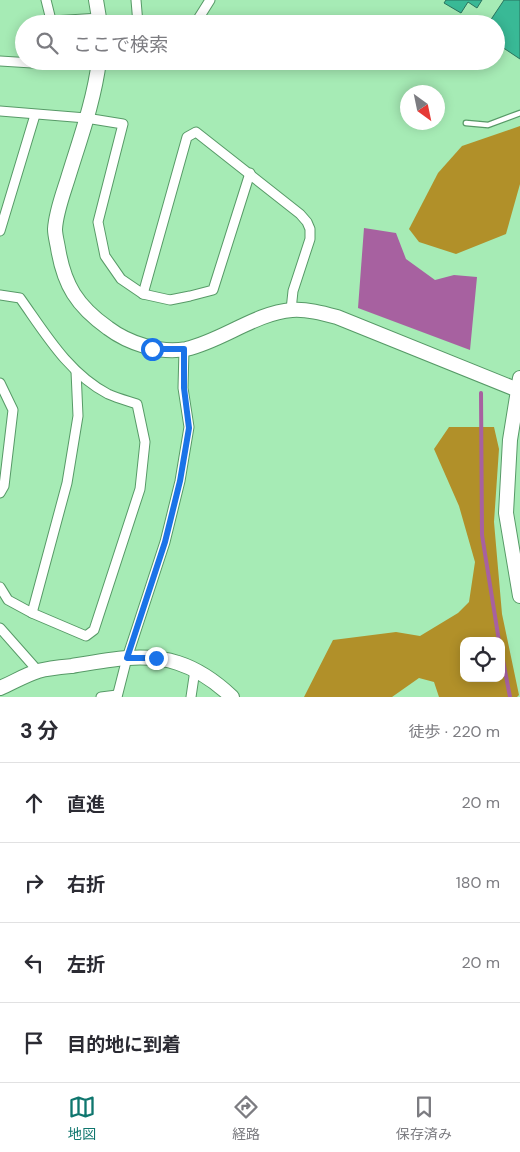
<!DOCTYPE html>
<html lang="ja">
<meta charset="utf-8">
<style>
:root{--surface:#fff;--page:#f2f2f3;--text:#2b2b33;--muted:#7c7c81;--line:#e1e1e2;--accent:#0f766e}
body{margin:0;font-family:"DM Sans","Noto Sans JP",sans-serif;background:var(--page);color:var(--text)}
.controls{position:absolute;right:15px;bottom:15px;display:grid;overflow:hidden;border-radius:10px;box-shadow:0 2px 12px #0003}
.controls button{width:45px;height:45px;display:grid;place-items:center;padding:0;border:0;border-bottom:1px solid var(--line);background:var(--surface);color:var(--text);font:25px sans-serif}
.compass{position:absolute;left:400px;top:85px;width:45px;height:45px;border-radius:50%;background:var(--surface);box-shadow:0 2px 12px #0003;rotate:147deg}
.stop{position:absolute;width:15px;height:15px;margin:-11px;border:4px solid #1a73e8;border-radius:50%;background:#fff}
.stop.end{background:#1a73e8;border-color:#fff;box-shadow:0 1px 5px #0008}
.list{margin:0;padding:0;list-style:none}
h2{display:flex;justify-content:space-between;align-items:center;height:65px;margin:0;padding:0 20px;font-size:21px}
h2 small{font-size:16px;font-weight:400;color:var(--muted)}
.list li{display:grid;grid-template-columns:32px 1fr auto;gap:15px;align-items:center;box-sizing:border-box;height:80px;padding:0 20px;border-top:1px solid var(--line)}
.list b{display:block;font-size:19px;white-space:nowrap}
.list em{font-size:16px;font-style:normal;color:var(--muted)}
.icon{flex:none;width:28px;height:28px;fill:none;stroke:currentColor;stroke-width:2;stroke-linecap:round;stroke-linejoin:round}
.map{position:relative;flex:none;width:520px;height:697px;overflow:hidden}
.search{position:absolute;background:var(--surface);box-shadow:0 2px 12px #0003;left:15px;right:15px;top:15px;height:55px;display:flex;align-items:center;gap:12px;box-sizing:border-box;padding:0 18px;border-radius:28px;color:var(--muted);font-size:19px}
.sheet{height:385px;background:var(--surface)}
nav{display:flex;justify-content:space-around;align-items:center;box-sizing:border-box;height:70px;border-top:1px solid var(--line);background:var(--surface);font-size:14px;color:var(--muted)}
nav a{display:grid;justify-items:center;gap:2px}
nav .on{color:var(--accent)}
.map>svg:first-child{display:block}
</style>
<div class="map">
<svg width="520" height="697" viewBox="0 0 520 697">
<rect width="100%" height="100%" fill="#a6ebb5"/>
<g fill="#b19029" fill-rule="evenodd">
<path d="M520,126v58l-14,50 -50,20 -37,-12 -10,-13 29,-56 24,-27z"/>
<path d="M449,427h45l5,22 -5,73 8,92 17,81 -2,2h-78l-5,-15 -15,-4 -27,19h-88l29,-57 63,-8 24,4 38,-23 11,-11 6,-40 -16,-56 -25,-57zM464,641h37v37h-37z"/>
</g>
<path fill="#a761a0" d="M364,228l32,5 10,26 29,21 19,-5 23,2 -7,73 -112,-42z"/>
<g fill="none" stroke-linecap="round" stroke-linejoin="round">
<g stroke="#a761a0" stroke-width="4">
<path d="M481,393l1,142 17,106"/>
<path d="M501,650l9,47"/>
</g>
</g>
<g fill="#39b996" stroke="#29735e">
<path d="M446,0h36l-5,8 -9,-6 -7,11 -17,-10z"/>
<path d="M504,0h16v59l-24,-16v-19h-8z"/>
</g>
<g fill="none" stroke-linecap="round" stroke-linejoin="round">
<defs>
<path id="lane" d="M466,123l22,2 32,-12"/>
<g id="street">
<path d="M46,0l6,24"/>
<path d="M136,0l2,24"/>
<path d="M52,21l48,-3"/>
<path d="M195,24l15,-24"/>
<path d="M0,61l48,3 1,-3"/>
<path d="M0,111l86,7 37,6 -25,98 7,34 16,23 22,15 27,6 20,-4 23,-6 37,-117"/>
<path d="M0,231l35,-116"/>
<path d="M143,294l44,-157 9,-5 104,82 7,8 3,7v10l-17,52 -2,19"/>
<path d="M0,295l20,3c25,35 48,75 88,96 9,4 20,7 29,10l8,38 -5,47 -46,141 -8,6 -54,-23 -24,-13 -8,-13"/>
<path d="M0,383l13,27 -9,76 -4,7"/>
<path d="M32,613l35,-130 11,-67 -2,-45"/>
<path d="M0,628l38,43"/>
<path d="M101,697l16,-2"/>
<path d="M117,697l10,-39 38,-116 15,-61 9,-54 -6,-39 1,-39"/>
<path d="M191,697l4,-27"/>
</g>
<g id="secondary">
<path d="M96,0l4,24"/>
<path d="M99,61c-5,40 -19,78 -31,117 -5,16 -12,34 -13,51 0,6 2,13 3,19 6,37 19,58 50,80 20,15 52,26 78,21 36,-8 69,-36 106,-39 15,-1 30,3 45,7l181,73"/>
<path d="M520,378l-10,62 -4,73 14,83"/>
<path d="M0,688c12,-5 25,-13 38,-17 11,-3 23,-4 34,-5 34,-6 73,-14 106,-3 22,7 38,19 54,34"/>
</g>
</defs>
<use href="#lane" stroke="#579a67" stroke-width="7"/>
<use href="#street" stroke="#579a67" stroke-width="11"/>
<use href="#secondary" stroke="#579a67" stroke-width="16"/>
<use href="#lane" stroke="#fff" stroke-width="4.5"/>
<use href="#street" stroke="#fff" stroke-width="9"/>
<use href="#secondary" stroke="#fff" stroke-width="14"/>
</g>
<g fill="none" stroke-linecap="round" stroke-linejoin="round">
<path stroke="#1a73e8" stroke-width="6" d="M152,349h32v39l5,40 -9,53 -15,61 -38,116h29"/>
</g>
</svg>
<div class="controls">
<button><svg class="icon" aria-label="locate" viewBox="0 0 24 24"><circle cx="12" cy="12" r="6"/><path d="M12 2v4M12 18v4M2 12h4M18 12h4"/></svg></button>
</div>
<svg class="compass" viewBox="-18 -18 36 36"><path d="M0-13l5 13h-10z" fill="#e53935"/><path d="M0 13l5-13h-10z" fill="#7c7c81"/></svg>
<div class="stop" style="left:152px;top:349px"></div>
<div class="stop end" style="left:156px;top:658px"></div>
<div class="search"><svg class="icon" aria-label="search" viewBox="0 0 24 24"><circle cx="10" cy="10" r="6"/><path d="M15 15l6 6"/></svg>ここで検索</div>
</div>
<section class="sheet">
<h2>3 分<small>徒歩 · 220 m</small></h2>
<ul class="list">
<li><svg class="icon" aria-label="ahead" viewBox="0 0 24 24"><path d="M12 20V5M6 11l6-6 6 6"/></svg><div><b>直進</b></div><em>20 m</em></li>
<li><svg class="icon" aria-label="right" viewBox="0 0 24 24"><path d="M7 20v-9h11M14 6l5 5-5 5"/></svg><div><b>右折</b></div><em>180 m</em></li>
<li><svg class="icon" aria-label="left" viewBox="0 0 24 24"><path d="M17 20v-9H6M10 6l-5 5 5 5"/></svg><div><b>左折</b></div><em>20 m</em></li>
<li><svg class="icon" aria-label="arrive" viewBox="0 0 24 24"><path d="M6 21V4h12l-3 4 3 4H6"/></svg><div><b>目的地に到着</b></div></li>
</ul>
</section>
<nav>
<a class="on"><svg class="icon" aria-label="map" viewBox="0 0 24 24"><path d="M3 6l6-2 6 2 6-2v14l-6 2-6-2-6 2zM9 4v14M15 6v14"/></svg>地図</a>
<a><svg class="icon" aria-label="directions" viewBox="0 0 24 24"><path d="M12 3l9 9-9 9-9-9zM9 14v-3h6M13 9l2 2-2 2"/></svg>経路</a>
<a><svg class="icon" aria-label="saved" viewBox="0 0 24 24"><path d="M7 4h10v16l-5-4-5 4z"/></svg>保存済み</a>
</nav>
